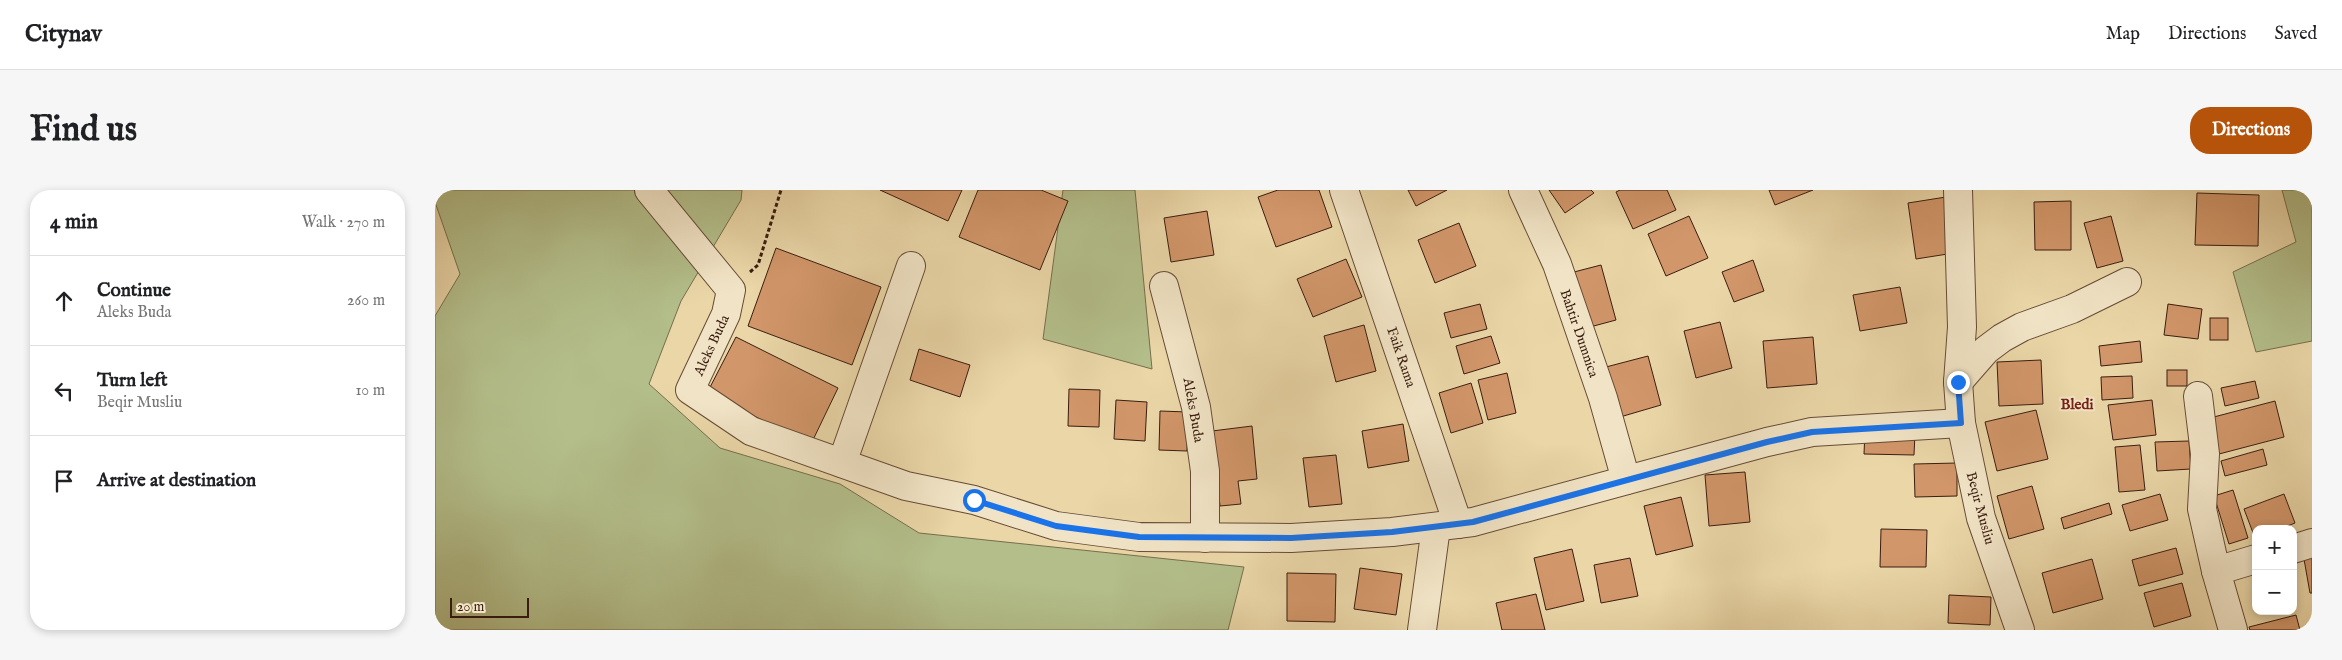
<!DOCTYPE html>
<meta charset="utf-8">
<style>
:root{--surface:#fff;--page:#f6f6f6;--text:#202124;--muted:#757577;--line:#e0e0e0;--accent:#b45309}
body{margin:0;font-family:"IM FELL English",serif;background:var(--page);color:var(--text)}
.controls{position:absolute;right:15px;bottom:15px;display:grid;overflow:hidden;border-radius:10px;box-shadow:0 2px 8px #0003}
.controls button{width:45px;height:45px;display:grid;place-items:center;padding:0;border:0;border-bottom:1px solid var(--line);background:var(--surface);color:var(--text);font:25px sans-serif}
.scale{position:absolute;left:15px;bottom:12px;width:79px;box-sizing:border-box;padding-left:5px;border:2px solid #3a1d10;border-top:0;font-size:14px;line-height:18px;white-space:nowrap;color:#3a1d10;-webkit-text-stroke:4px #f1e4c6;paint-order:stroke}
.stop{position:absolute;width:15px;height:15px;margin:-11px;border:4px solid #1a73e8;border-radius:50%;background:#fff}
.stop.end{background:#1a73e8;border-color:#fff;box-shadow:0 1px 5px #0008}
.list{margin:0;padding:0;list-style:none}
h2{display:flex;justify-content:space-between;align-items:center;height:65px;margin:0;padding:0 20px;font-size:21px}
h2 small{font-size:16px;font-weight:400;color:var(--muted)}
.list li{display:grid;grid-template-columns:32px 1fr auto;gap:15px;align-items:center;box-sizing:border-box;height:90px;padding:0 20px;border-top:1px solid var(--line)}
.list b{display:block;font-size:19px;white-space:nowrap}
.list p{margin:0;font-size:16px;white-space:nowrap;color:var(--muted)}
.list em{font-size:16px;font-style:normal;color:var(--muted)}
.icon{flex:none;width:28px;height:28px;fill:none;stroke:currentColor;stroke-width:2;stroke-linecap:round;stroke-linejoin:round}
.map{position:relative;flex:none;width:1877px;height:440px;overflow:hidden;border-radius:20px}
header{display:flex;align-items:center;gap:30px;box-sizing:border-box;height:70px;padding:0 25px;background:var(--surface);border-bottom:1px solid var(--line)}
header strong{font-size:24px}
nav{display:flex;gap:28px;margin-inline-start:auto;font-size:18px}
.intro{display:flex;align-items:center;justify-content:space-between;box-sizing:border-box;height:120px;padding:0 30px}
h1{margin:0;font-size:35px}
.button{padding:12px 22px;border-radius:20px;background:var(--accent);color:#fff;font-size:18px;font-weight:700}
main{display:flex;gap:30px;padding:0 30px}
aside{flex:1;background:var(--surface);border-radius:20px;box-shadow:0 2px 8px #0003}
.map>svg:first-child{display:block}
</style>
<header>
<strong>Citynav</strong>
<nav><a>Map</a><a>Directions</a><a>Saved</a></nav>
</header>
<div class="intro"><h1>Find us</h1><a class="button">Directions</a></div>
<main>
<aside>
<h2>4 min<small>Walk · 270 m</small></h2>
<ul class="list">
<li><svg class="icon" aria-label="ahead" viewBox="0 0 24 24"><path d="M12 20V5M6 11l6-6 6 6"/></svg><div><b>Continue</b><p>Aleks Buda</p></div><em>260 m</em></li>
<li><svg class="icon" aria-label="left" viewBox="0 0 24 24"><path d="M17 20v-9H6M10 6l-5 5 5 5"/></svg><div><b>Turn left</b><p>Beqir Musliu</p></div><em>10 m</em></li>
<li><svg class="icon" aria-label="arrive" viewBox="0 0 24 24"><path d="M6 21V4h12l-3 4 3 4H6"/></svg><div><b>Arrive at destination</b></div></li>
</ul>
</aside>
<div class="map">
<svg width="1877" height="440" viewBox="0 0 1877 440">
<rect width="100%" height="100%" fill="#ead6a7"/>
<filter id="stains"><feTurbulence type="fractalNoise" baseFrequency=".004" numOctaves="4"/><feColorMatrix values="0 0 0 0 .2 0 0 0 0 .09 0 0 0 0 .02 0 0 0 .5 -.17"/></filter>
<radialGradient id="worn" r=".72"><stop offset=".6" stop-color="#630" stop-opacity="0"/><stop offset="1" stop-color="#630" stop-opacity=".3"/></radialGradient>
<g fill="#b3be8a" stroke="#766e4d">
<path d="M0,0h307l-1,10 -60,101 -32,83 71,64 120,36 79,49 325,34 -16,63h-793v-314l25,-42 -25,-72z"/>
<path d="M628,0h72l17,179 -109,-30z"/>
<path d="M1847,0h30v151l-56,11 -23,-80 63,-30z"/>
</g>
<g fill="#d19669" stroke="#3a1d10">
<path d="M445,0h82l-14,31z"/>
<path d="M543,0h63l27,11 -28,69 -81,-33z"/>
<path d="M843,0h41l13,37 -56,20 -18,-50z"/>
<path d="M973,0h39l-31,16z"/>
<path d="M1114,0h42l3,3 -29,20z"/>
<path d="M1185,0h47l9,20 -43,19 -17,-37z"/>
<path d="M1334,0h44l-38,15z"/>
<path d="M1762,3l62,2 -1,51 -63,-1z"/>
<path d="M1511,7l8,56 -38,6 -8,-56z"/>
<path d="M1636,11v49h-36l-1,-48z"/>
<path d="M772,21l7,44 -43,7 -7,-44z"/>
<path d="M1254,26l19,42 -42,18 -18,-42z"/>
<path d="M1676,26l12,45 -26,7 -13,-45z"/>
<path d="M1024,33l17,43 -41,17 -17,-43z"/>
<path d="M341,58l105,39 -29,78 -104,-39z"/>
<path d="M911,69l16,38 -49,20 -16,-38z"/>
<path d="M1318,70l11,31 -30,11 -12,-30z"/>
<path d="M1166,75l15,55 -26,7 -16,-55z"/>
<path d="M1465,97l7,36 -47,8 -7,-36z"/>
<path d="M1045,114l7,25 -36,9 -7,-25z"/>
<path d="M1733,114l34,5 -4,30 -34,-4z"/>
<rect x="1775" y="128" width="18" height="22"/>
<path d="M1285,132l12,46 -36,10 -12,-47z"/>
<path d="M929,135l12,46 -40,11 -12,-46z"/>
<path d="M1056,146l9,27 -36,11 -8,-28z"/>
<path d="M301,147l102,51 -27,56 -104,-51z"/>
<path d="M1378,147l4,47 -50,4 -4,-47z"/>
<path d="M1705,151l2,21 -41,4 -2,-20z"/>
<path d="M484,159l51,16 -10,32 -50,-17z"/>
<path d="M1213,166l13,49 -41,12 -14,-50z"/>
<path d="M1606,170l2,44 -44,2 -2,-44z"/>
<rect x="1732" y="180" width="20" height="16"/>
<path d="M1072,183l9,40 -28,7 -10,-40z"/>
<path d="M1697,186l1,22 -31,2 -1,-23z"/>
<path d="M1820,191l4,17 -34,8 -4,-18z"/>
<path d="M1036,193l12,40 -32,10 -12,-40z"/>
<path d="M634,199l31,1 -1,37 -31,-1z"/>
<path d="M681,210l31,2 -2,39 -31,-2z"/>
<path d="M1717,210l4,35 -43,5 -5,-35z"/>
<path d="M1840,211l9,36 -65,17 -9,-36z"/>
<path d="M1601,220l12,49 -51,12 -12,-49z"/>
<path d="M725,221l28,1 -1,39 -28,-1z"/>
<path d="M968,234l6,37 -41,7 -6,-37z"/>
<path d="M817,236l5,53 -19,2 3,23 -21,2 -8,-75z"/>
<path d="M1430,241l50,2 -1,22 -50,-1z"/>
<path d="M1754,251l2,28 -34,2 -2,-29z"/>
<path d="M1705,255l5,45 -26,2 -4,-45z"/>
<path d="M1828,259l4,16 -42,11 -4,-15z"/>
<path d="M901,265l6,49 -33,3 -6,-49z"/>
<path d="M1522,273v33l-42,1 -1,-33z"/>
<path d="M1310,282l5,50 -41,4 -4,-51z"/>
<path d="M1597,296l12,43 -35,10 -12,-43z"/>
<path d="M1798,300l15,48 -19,6 -15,-48z"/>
<path d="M1725,304l8,26 -38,11 -8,-26z"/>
<path d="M1849,304l11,29 -15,6h-24l-1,9 -11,-29z"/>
<path d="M1246,307l12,49 -37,9 -12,-49z"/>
<path d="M1674,313l3,11 -48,15 -3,-11z"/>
<path d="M1446,339l46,1 -1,37h-46z"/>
<path d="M1877,356v47h-2l-8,-45z"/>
<path d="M1741,358l7,26 -44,12 -7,-26z"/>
<path d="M1137,359l12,52 -38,9 -12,-52z"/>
<path d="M1195,368l8,38 -37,7 -7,-38z"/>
<path d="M1657,369l11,40 -50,14 -11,-40z"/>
<path d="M925,378l42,6 -6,41 -42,-6z"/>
<path d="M852,383l49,1 -1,48 -48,-1z"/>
<path d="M1747,393l9,33 -37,11 -10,-34z"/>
<path d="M1101,404l9,36h-43l-6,-27z"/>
<path d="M1514,405l42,2 -1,28 -42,-2z"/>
<path d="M1861,425l4,15h-50l-1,-3z"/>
</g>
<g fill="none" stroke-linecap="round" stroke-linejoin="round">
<defs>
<g id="minor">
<path d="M214,0l82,100 -5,24 -36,76 61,41 155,55 68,14 82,26 83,11 152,1 101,-6 81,-10 294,-80 45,-10 149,-9"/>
<path d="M909,0l114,334"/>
<path d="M1088,0l34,74 46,134 23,82"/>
<path d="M1523,0l4,137 -4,55 3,41 20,95 39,112"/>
<path d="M729,96l32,121 9,64v67"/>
<path d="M1523,192l28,-32 16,-12 20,-11 50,-18 55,-27"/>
<path d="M1763,206l7,58 -3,55 14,62 17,59"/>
<path d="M407,273l69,-197"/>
<path d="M1858,359l19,-6"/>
<path d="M1781,381l40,-12"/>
<path d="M987,440l14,-103"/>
</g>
</defs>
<use href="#minor" stroke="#664b36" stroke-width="30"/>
<path stroke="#3a1d10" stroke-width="3" stroke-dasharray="4 2.5" stroke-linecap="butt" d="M315,82l8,-7 23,-75"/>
<use href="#minor" stroke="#f1e4c6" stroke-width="28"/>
</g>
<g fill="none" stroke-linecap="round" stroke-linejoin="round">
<path stroke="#1a73e8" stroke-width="6" d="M539,310l82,26 83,11 152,1 101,-6 81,-10 294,-80 45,-10 149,-9 -3,-41"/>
</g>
<g text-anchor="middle" stroke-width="4" stroke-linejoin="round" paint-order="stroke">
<g font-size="14" fill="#3a1d10" stroke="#f1e4c6">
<text transform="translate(1145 143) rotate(71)" y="5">Bahtir Dumnica</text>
<text transform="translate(276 155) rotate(-65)" y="5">Aleks Buda</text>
<text transform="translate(967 167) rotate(71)" y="5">Faik Rama</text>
<text transform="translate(759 220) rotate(80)" y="5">Aleks Buda</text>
<text transform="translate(1546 318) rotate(75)" y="5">Beqir Musliu</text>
</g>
<g font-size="15" font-weight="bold" fill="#7a1f14" stroke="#f1e4c6">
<text x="1642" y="219">Bledi</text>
</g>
</g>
<rect width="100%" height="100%" filter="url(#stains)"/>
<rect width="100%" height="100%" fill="url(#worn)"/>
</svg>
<div class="controls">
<button>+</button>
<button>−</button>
</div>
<div class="scale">20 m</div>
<div class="stop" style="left:539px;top:310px"></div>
<div class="stop end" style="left:1523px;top:192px"></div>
</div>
</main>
